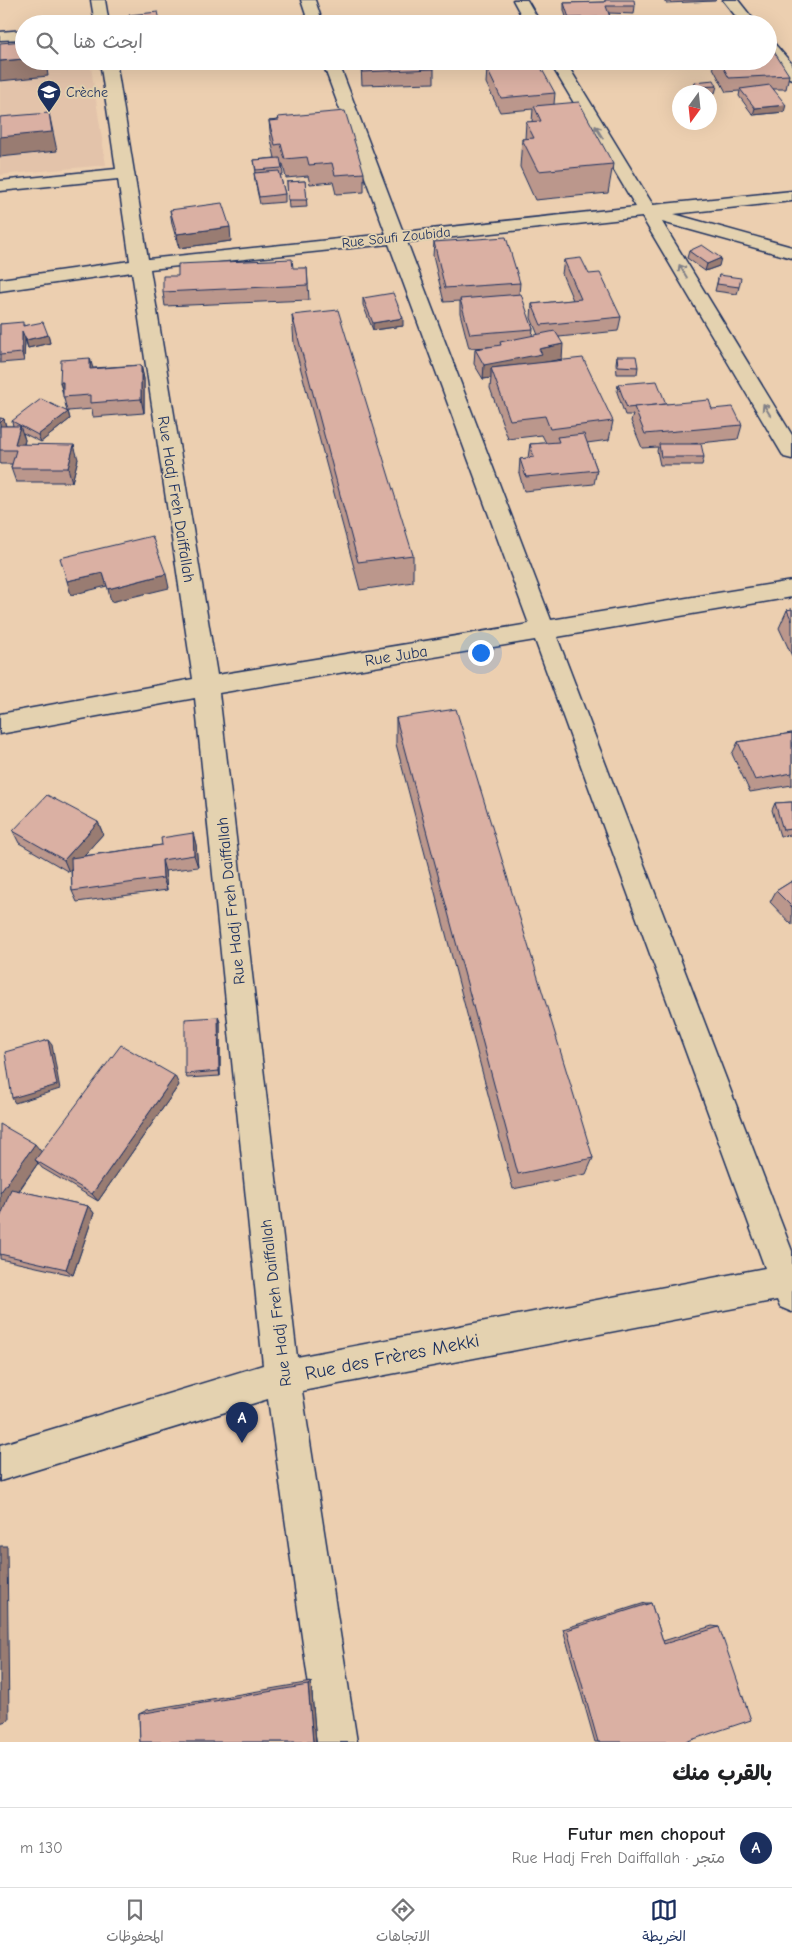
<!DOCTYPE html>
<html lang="ar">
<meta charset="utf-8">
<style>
:root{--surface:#fff;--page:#f2f2f2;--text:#202124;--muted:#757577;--line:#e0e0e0;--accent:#1b2f5e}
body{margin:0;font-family:"Comic Neue","Playpen Sans Arabic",sans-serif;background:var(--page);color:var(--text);direction:rtl}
.compass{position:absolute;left:672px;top:85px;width:45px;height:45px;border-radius:50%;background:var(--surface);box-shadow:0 5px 20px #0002;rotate:195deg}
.you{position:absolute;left:480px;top:652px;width:18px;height:18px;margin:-12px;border:4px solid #fff;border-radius:50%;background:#1a73e8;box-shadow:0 0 0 8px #1a73e833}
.badge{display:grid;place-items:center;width:32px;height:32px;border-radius:50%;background:var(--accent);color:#fff;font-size:16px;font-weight:700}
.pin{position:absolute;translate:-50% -41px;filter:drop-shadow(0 1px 2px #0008)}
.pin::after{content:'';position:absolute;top:26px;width:18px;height:15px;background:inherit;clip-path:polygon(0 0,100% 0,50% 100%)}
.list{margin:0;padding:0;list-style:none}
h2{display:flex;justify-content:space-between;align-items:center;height:65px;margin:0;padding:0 20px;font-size:21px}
h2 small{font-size:16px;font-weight:400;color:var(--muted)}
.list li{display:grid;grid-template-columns:32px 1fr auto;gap:15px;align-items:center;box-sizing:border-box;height:80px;padding:0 20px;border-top:1px solid var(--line)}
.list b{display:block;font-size:19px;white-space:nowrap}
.list p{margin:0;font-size:16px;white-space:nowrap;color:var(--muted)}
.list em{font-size:16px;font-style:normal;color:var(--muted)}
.icon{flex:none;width:28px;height:28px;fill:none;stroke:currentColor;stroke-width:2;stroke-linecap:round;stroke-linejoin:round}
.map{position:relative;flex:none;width:792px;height:1742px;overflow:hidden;direction:ltr}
.search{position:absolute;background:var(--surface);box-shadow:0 5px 20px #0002;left:15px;right:15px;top:15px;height:55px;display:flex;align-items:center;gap:12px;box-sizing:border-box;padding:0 18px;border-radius:28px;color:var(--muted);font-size:19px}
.sheet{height:145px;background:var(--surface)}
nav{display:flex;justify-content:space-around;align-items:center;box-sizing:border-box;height:70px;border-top:1px solid var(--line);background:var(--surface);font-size:14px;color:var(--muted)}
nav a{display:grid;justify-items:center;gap:2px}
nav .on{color:var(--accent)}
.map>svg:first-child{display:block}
</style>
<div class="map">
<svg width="792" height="1742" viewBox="0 0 792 1742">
<rect width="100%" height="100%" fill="#eccfb0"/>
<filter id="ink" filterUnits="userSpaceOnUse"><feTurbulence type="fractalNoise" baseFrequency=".02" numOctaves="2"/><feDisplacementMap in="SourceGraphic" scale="10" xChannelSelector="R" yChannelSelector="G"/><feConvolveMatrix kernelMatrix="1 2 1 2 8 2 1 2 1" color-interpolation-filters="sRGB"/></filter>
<g filter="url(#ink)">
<path fill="#e3c3aa" d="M0,43l24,18h66l16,104 -106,10z"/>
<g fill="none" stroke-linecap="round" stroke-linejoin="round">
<defs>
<g id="minor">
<path d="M91,0h14l4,24h-14z"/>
<path d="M301,0h14l8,24h-14z"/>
<path d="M513,0h14l14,24h-15z"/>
<path d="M723,0h15l19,24h-15z"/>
<path d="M24,30v9l-24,1v-8z"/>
<path d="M768,41l5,1 19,22v15l-5,-2 -19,-22z"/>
<path d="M100,61h16l32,198 238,-25 -64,-173h16l65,171 233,-25 -87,-146h16l88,144 139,-14v10l-118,13 118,33v11l-130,-36 130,213v24l-8,-2 -3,-5 -139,-235 -235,25 144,378 241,-39v16l-235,40 235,614v61l-12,-5 -3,-7 -475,91 55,351h-40l-49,-343 -268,82v-36l263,-80 -68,-667 -195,36v-20l193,-35 -61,-407 -132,19v-12l130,-18 -12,-82 -118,12v-10l116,-12zM389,244l140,380 -312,51 -67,-406zM535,640l230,628 -468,89 -78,-664z"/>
</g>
</defs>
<use href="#minor" stroke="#1b2f5e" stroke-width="3"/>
<use href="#minor" fill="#e4d2b0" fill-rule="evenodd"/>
</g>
<g fill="#bb978c" stroke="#1b2f5e">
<path d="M605,0l30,6 -1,8 -25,-1 1,4 -1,7h-41l-4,-14v-7l41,-1z"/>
<path d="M664,0h52l-1,1 -49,2z"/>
<path d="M379,61h54l1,8v14l-72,2 -1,-20h18z"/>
<path d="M673,61h15v1l-15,1z"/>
<path d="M713,61h55l21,14 -3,14h-13l11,23 -31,3 -14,-19 1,-5 -14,1 -14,-26z"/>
<path d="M487,69l68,24 -1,11 59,60 -5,29 -73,7 -15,-33 2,-28h3l1,-17h6l1,-13 -33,3 -14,-29z"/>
<path d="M694,82l23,4 -2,7 -21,-1 -2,-3z"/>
<path d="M278,117l86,56v19l-28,2 -3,-12 -23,2 -2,-8 -22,2 -3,-14h-1l1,11h-3l5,19v8l-25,2 -5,-23 -1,-8h2l-2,-13 21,-2 -4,-18 -2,-19 9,-1z"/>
<path d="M305,181l2,26 -18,1 -2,-26z"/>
<path d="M170,210l61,31 -52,7 -7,-24z"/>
<path d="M434,242l86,41 -1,11 14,35 -1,7 6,-1 -7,-17 1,-14 41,-4 -11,-26 2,-14 25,14 32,43 -3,14 -59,6 3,22 -19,3 70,59 -4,19 -22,3 10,27 -3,14 -70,7 -5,-18 1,-14 8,-1 2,-14 16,-1 -4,-8 -34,4 -18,-51 1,-10 -8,1 -9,-15 1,-15 15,-2 -21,1 -9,-35v-12l-16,1 -11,-46z"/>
<path d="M689,251l30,15 -14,5 -18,-13z"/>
<path d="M307,268l2,32 -144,6 -2,-14 15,-16z"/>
<path d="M719,275l20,12 -2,7 -22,-3z"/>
<path d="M363,298l40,28 -30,4 -10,-25z"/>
<path d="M292,315l121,240v27l-53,8 -66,-246z"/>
<path d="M0,324l24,1 24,10 2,8 -22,5 -3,-9 -1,22 -24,2z"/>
<path d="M617,356l21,11 -1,7h-20l-1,-11z"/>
<path d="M141,365l3,14v34l-51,4 -1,-8 -24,2 2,8 -29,23 -18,-9 2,7 -1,4 54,15 -6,23h-56l-5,-14 1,-4h-12v-46l4,1 2,7h7l-1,-5 55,-10 -7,-29 33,-14z"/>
<path d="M618,384l48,20 46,5 30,16 -4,14 -47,5 13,13 -2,8h-42l-3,-14 1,-4 -16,1 -11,-27 2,-6h-8l-8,-23z"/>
<path d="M792,609v47l-13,-28 8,-18z"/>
<path d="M396,718l197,440 -7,16 -73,15 -117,-445z"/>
<path d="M792,733v52l-42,7 -18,-38 6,-12z"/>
<path d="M792,802v33l-12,1 -8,-26 3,-7z"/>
<path d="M98,822l5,12 -20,22 79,-11 31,-12 3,12 2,22 -33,4 2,19 -90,12 -5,-11 -1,-21 -2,2 -50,-29 -6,-12z"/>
<path d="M792,881v44l-22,-23 6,-11z"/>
<path d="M218,1017l2,5v54l-33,2 -2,-4z"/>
<path d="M179,1085l-81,116 -56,-33 -4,-5 -19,28 69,15 6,7 -21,62 -73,-16v-41l42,-66z"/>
<path d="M645,1603h6l12,38 49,-15 7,1 -34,115h-90l-32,-113z"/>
<path d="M311,1682l5,60h-176l-1,-28 8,-4z"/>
</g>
<g fill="#997b72" stroke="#1b2f5e">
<path d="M24,59v2h22l2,15 -48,5v-20z"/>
<path d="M786,105l-2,7 -31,3 2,-7z"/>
<path d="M49,113l8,38 -57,6v-20z"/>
<path d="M230,227l1,14 -52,7 -2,-14z"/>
<path d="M721,258l-2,8 -14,5 2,-7z"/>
<path d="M403,318v8l-30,4v-7z"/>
<path d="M22,331l3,8 -1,22 -2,-8z"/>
<path d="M48,335l2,8 -22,5 -2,-8z"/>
<path d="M563,344l-1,15 -21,4 -50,5v10l-8,1 1,-14 55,-16z"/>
<path d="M90,358l4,14 -4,-3z"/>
<path d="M141,365l3,14v34l-3,-14z"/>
<path d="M60,382h3l1,14z"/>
<path d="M68,412l2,7 -29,23 -3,-7z"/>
<path d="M4,419l2,8 -6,6v-10z"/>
<path d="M20,426l5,14 -5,18 -5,-14z"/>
<path d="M74,445l4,14 -6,23 -4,-14z"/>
<path d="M103,573l4,13 -36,9 -4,-14z"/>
<path d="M166,574l3,14 -58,14 -3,-13z"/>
<path d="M98,822l5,12 -34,38 -5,-12z"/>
<path d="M193,833l3,12 2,22 -4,-12z"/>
<path d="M162,860l3,11 2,19 -4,-12z"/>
<path d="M218,1017l2,5v54l-1,-5z"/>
<path d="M48,1040l4,5 8,44 -45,14 -3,-5z"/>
<path d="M175,1076l4,9 -81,116 -6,-7z"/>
<path d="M35,1144l9,11 -9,5 3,3 -38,54v-24z"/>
<path d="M88,1206l6,7 -21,62 -7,-6z"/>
<path d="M0,1546h7l2,174 -9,3z"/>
<path d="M311,1682l5,60h-3l-5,-57z"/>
</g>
<g fill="#dab0a3" stroke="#1b2f5e">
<path d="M605,0h29l1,6h-29l4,11 -41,1 -5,-15 41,-1z"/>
<path d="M158,12l3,12h-30l-2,-9z"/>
<path d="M24,41v18l-24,2v-18z"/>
<path d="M768,50h5l16,25 -60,3 -9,-17h48z"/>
<path d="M379,61h54l1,8 -72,3 -1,-7h19z"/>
<path d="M539,64l16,29 -54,5 -14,-29z"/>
<path d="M714,80l3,6 -20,1 -3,-5z"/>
<path d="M770,85l16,20 -31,3 -15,-19z"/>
<path d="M579,102l34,62 -75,7 -16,-32 12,-1 -8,-16 15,-1 -7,-15z"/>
<path d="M345,111l19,62 -29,2 -3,-12 -23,2 -2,-8 -22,2 -4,-15 -6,1 -6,-24 10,-1 -1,-3z"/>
<path d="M49,113l3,19 -52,5v-20z"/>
<path d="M280,158l2,10 -26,2 -2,-10z"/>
<path d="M279,171l6,23 -26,3 -5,-24z"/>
<path d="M305,181l2,19h-19l-1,-18z"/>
<path d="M222,203l8,24 -53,7 -7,-24z"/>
<path d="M506,237l14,46 -75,5 -11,-46z"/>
<path d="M702,245l19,13 -14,6 -18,-13z"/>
<path d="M581,258l8,16 11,-1 21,44 -80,8 -9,-21 49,-5 -17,-39z"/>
<path d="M292,259l1,9h14l1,17 -145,7v-16h15v-12z"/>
<path d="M719,275l22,3 -2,9 -22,-3z"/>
<path d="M393,293l10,25 -30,5 -10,-25z"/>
<path d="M521,294l12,35 -63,5 -10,-35z"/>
<path d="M338,310l75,245 -55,7 -66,-247z"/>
<path d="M23,322v4l20,-4 5,13 -22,5 -4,-9v22l-22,2v-31z"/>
<path d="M555,331l8,13 -24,5 3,5 -58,11 -9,-16 26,-4 -1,-3z"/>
<path d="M617,356h19l2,11 -20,-1z"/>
<path d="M90,358v11l51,-4v34l-51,4v-8l-27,2v-15h-3l1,-22z"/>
<path d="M583,358l30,63 -63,8 -5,-13 -35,4 -19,-52z"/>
<path d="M657,381l9,23 -39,4 -9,-24z"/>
<path d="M41,399l27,13 -30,23 -26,-14z"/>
<path d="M709,400l3,9 21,-2 9,18 -97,9 -11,-27z"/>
<path d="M0,418l4,1 -4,4z"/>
<path d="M0,426h20l-5,18 59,1 -6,23h-57l5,-18h-16z"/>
<path d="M584,434l13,36 -71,7 -6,-18 14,-2 -4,-13 29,-2 -2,-5z"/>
<path d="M659,444h42l3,13h-43z"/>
<path d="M152,536l14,38 -58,15 -5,-16 -36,8 -7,-23z"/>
<path d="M792,609v12l-5,-11z"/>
<path d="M456,709l137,449 -75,16 -122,-456z"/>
<path d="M792,733v40l-37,7 -17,-38z"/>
<path d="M47,795l51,27 -34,38 -51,-29z"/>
<path d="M792,802v27l-9,1 -8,-27z"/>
<path d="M193,833l1,22 -32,5 1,18 -91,13 -1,-33 91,-13 -1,-7z"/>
<path d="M792,881v26l-16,-16z"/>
<path d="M218,1017l1,54 -34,3v-55z"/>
<path d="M48,1040l9,45 -45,13 -7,-46z"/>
<path d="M121,1045l54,31 -83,118 -57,-34z"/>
<path d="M0,1124l35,20 -35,49z"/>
<path d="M11,1189l77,17 -22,63 -66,-15v-36z"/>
<path d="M651,1603l13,41 55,-17 32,93 -66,22h-87l-31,-112z"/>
<path d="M308,1685l5,57h-173l-1,-28z"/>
</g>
<defs><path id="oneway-shaft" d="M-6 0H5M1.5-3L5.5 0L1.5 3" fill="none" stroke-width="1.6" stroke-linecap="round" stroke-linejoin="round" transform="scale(1.25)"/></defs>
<g stroke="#808087">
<use href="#oneway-shaft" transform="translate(599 132) rotate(-121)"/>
<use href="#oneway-shaft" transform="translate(683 271) rotate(-121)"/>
<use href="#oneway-shaft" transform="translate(767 410) rotate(-121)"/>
</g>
</g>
<defs>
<symbol id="school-pin" viewBox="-11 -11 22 30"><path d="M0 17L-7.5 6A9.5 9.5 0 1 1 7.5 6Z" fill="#1b2f5e" stroke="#e4d2b0"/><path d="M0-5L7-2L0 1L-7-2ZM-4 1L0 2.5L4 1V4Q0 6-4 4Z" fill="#fff"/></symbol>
</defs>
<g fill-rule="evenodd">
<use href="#school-pin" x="35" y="78" width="28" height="38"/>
</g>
<g text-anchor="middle" stroke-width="4" stroke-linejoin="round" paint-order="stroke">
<g font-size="14" fill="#1b2f5e" stroke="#e4d2b0" text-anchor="start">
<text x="66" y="97">Crèche</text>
</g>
<g font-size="14" fill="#1b2f5e" stroke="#e4d2b0">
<text transform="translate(396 237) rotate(-6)" y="5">Rue Soufi Zoubida</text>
</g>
<g font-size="16" fill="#1b2f5e" stroke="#e4d2b0">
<text transform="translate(177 499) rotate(81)" y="6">Rue Hadj Freh Daiffallah</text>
<text transform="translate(396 655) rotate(-9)" y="6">Rue Juba</text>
<text transform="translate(230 901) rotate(-96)" y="6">Rue Hadj Freh Daiffallah</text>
<text transform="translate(275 1303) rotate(-97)" y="6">Rue Hadj Freh Daiffallah</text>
</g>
<g font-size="19" fill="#1b2f5e" stroke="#e4d2b0">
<text transform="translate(392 1356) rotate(-11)" y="7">Rue des Frères Mekki</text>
</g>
</g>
</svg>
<svg class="compass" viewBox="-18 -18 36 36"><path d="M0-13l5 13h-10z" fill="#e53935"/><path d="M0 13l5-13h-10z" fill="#757577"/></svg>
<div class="you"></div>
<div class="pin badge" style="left:242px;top:1443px">A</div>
<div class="search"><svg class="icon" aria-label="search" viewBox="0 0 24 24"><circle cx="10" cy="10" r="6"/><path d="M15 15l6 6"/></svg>ابحث هنا</div>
</div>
<section class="sheet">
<h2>بالقرب منك<small></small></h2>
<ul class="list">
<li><span class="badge">A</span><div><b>Futur men chopout</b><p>متجر · Rue Hadj Freh Daiffallah</p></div><em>130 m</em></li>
</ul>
</section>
<nav>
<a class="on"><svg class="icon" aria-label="map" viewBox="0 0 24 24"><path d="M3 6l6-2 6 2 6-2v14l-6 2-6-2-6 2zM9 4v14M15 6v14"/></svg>الخريطة</a>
<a><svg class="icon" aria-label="directions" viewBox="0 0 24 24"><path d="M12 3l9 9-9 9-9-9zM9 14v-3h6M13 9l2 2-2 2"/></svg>الاتجاهات</a>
<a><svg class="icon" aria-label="saved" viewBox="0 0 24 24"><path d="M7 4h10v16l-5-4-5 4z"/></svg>المحفوظات</a>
</nav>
